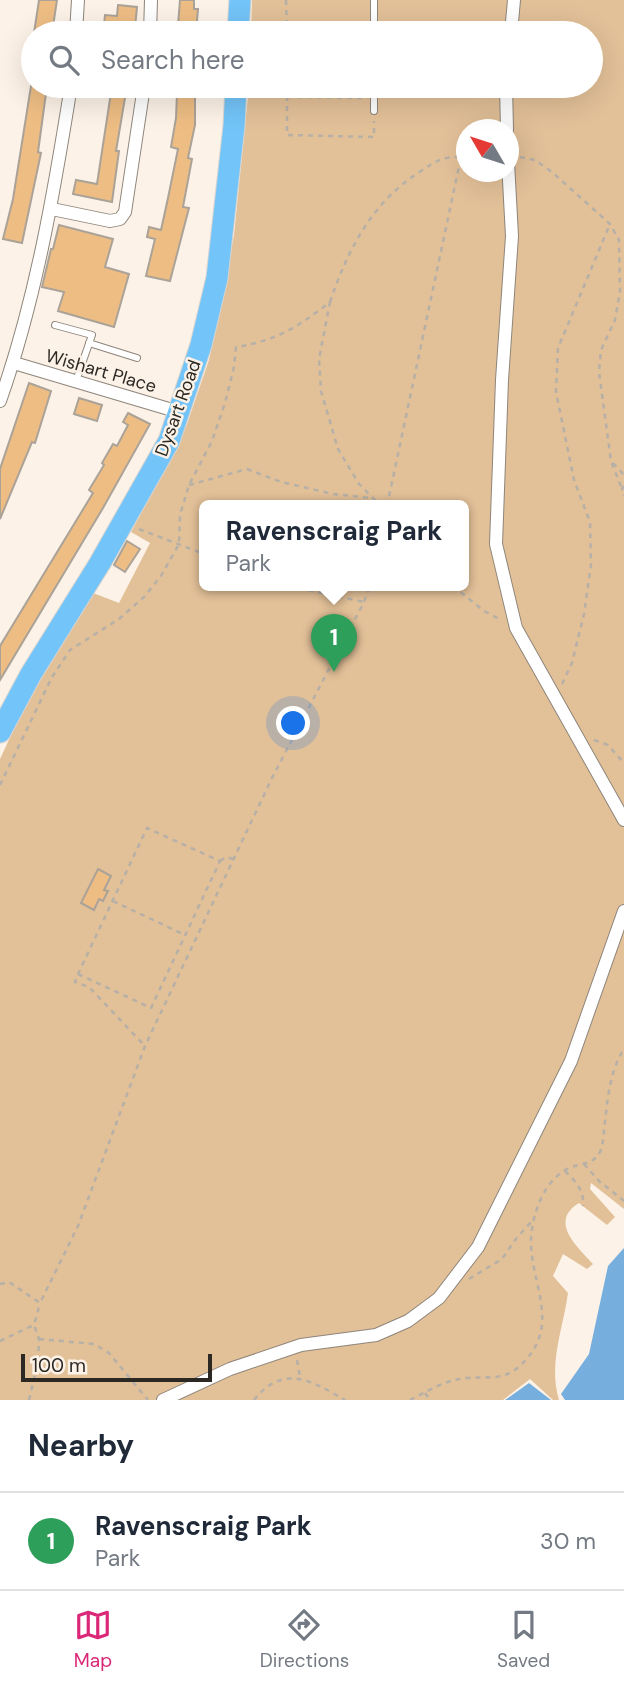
<!DOCTYPE html>
<style>
:root{--surface:#fff;--page:#f6f6f7;--text:#1f2937;--muted:#747a83;--line:#e0e1e3;--accent:#db2777}
body{margin:0;font-family:"DM Sans",sans-serif;background:var(--page);color:var(--text)}
.compass{position:absolute;left:456px;top:119px;width:63px;height:63px;border-radius:50%;background:var(--surface);box-shadow:0 7px 28px #0002;rotate:309deg}
.scale{position:absolute;left:21px;bottom:18px;width:191px;box-sizing:border-box;padding-left:7px;border:4px solid #2c2925;border-top:0;font-size:19px;line-height:24px;white-space:nowrap;color:#2c2925;-webkit-text-stroke:5px #fcf2e7;paint-order:stroke}
.you{position:absolute;left:294px;top:724px;width:24px;height:24px;margin:-18px;border:5px solid #fff;border-radius:50%;background:#1a73e8;box-shadow:0 0 0 10px #1a73e833}
.badge{display:grid;place-items:center;width:46px;height:46px;border-radius:50%;background:var(--accent);color:#fff;font-size:23px;font-weight:700}
.pin{position:absolute;translate:-50% -58px;filter:drop-shadow(0 2px 4px #0008)}
.pin::after{content:'';position:absolute;top:37px;width:24px;height:21px;background:inherit;clip-path:polygon(0 0,100% 0,50% 100%)}
.popup{position:absolute;left:199px;top:500px;width:270px;height:91px;box-sizing:border-box;display:grid;place-content:center;border-radius:10px;background:var(--surface);filter:drop-shadow(0 2px 5px #0005);font-size:23px;white-space:nowrap;color:var(--muted)}
.popup b{font-size:26px;color:var(--text)}
.popup::after{content:'';position:absolute;left:50%;top:100%;margin-left:-14px;border:14px solid transparent;border-top-color:var(--surface)}
.list{margin:0;padding:0;list-style:none}
h2{display:flex;justify-content:space-between;align-items:center;height:91px;margin:0;padding:0 28px;font-size:30px}
h2 small{font-size:23px;font-weight:400;color:var(--muted)}
.list li{display:grid;grid-template-columns:46px 1fr auto;gap:21px;align-items:center;box-sizing:border-box;height:98px;padding:0 28px;border-top:2px solid var(--line)}
.list b{display:block;font-size:26px;white-space:nowrap}
.list p{margin:0;font-size:23px;white-space:nowrap;color:var(--muted)}
.list em{font-size:23px;font-style:normal;color:var(--muted)}
.icon{flex:none;width:38px;height:38px;fill:none;stroke:currentColor;stroke-width:2;stroke-linecap:round;stroke-linejoin:round}
.map{position:relative;flex:none;width:624px;height:1400px;overflow:hidden}
.search{position:absolute;background:var(--surface);box-shadow:0 7px 28px #0002;left:21px;right:21px;top:21px;height:77px;display:flex;align-items:center;gap:18px;box-sizing:border-box;padding:0 24px;border-radius:38px;color:var(--muted);font-size:26px}
.sheet{height:189px;background:var(--surface)}
nav{display:flex;justify-content:space-around;align-items:center;box-sizing:border-box;height:98px;border-top:2px solid var(--line);background:var(--surface);font-size:19px;color:var(--muted)}
nav a{display:grid;justify-items:center;gap:4px}
nav .on{color:var(--accent)}
.map>svg:first-child{display:block}
</style>
<div class="map">
<svg width="624" height="1400" viewBox="0 0 624 1400">
<rect width="100%" height="100%" fill="#fcf2e7"/>
<path fill="#e2c098" fill-rule="evenodd" d="M252,0h372v1209l-33,-26 -1,6 25,28 -8,8 -28,-22c-31,19 -1,44 14,61l-6,5 -24,-15 -10,22 15,17c-5,36 -20,71 -9,107h-6l-23,-21 -27,21h-503v-641l27,-58 66,-108 26,10 31,-60 -19,-11 56,-108 22,-64 25,-125 15,-149h342v-53h-340zM466,130h42v42h-42zM204,506h260v80h-260z"/>
<g fill="#76aede">
<path d="M624,1248v152h-59l-4,-6 28,-40 19,-88z"/>
<path d="M529,1383l22,17h-46z"/>
</g>
<g fill="#edbd84" stroke="#aba298" stroke-width="2">
<path d="M39,0h18l-5,33h-18z"/>
<path d="M180,0h14v9h4l-2,24h-13v-8h-5z"/>
<path d="M118,5l19,2 -2,21 -31,-3 1,-10 12,1z"/>
<path d="M31,86h16l-9,66 3,1 -19,90 -19,-4 10,-40z"/>
<path d="M112,86h15l-11,65h3l-7,51 -39,-8 3,-14 21,4z"/>
<path d="M181,86h14v39l-7,33 4,1 -9,48 6,1 -19,73 -24,-5 9,-37 -8,-2 2,-10 12,3 7,-32 10,-49 -7,-2 5,-29 1,-25h4z"/>
<path d="M59,225l54,14 -8,28 24,7 -15,53 -56,-16 6,-19 -22,-5 9,-38h2z"/>
<path d="M29,383l22,8 -16,52 -3,-1 -32,77v-50z"/>
<path d="M79,398l23,7 -5,16 -23,-7z"/>
<path d="M128,413l22,11 -47,84 -103,172v-34l93,-153 -4,-3 15,-25 -2,-2 11,-19 4,2 11,-21 -5,-3z"/>
<path d="M127,541l13,8 -15,23 -11,-7z"/>
<path d="M98,869l13,7 -7,14 4,1 -5,10 -4,-2 -5,11 -13,-7z"/>
</g>
<g fill="none" stroke-linecap="round" stroke-linejoin="round">
<defs>
<g id="lane">
<path d="M374,0v33"/>
<path d="M374,86v25"/>
<path d="M55,325l37,10 -16,46"/>
<path d="M89,343l48,15"/>
</g>
<g id="street">
<path d="M76,33l2,-33"/>
<path d="M150,33l1,-33"/>
<path d="M511,33l3,-33"/>
<path d="M506,86l1,44"/>
<path d="M508,162l4,74 -10,144 -6,164 20,84 108,192"/>
<path d="M52,209l58,12 10,-2 5,-7 19,-126"/>
<path d="M14,363l165,49"/>
<path d="M0,401c36,-102 54,-209 71,-315"/>
<path d="M163,1400l67,-31 71,-24 75,-10 32,-14 31,-23 39,-51 93,-186 53,-150"/>
</g>
<g id="primary">
<path d="M238,33l2,-33"/>
<path d="M0,732l31,-58 69,-111 69,-122 32,-96 16,-67 17,-152 2,-40"/>
</g>
</defs>
<use href="#lane" stroke="#8e857b" stroke-width="8"/>
<use href="#street" stroke="#8e857b" stroke-width="14"/>
<use href="#primary" stroke="#d5d4d3" stroke-width="23"/>
<g stroke="#b7b0a7" stroke-width="2.5" stroke-dasharray="5 5" stroke-linecap="butt">
<path d="M286,0l1,33"/>
<path d="M287,25l77,1"/>
<path d="M287,86v49l87,2v-16"/>
<path d="M287,97l77,1"/>
<path d="M520,157l15,3 17,12 58,52 9,16 1,52 -5,28 -14,30 -2,22 12,89 11,28"/>
<path d="M330,302c18,-53 42,-100 91,-131 15,-10 20,-14 39,-14"/>
<path d="M613,463l11,12"/>
<path d="M189,485l58,-16 34,13 52,12 38,4"/>
<path d="M624,486l-2,3 2,7"/>
<path d="M387,506l74,-349 5,-1"/>
<path d="M139,529l65,25"/>
<path d="M289,586l75,16"/>
<path d="M453,586l31,25 17,9"/>
<path d="M562,684l10,-21 12,-49 7,-49 -1,-43 -16,-42 -18,-88 2,-44 52,-124"/>
<path d="M594,740l14,5 16,18"/>
<path d="M0,785l52,-108 18,-27 49,-31 25,-22 17,-21 18,-32 1,-29 9,-30 23,-44 13,-38 9,-36 2,-20c40,-6 62,-20 94,-45l-11,57 2,32 17,58 21,35 22,22"/>
<path d="M220,861l6,-4 7,2"/>
<path d="M113,901l72,34"/>
<path d="M78,974l73,34 69,-147 -73,-33 -69,146 -3,8 14,5 56,59"/>
<path d="M584,1164l15,17 25,20"/>
<path d="M565,1171c10,9 20,21 18,35"/>
<path d="M469,1279l33,-20 13,-19 17,-19"/>
<path d="M0,1284l9,-2 31,21 38,-77 67,-180 127,-268 92,-176 6,-16"/>
<path d="M39,1339l55,5 15,9 39,47"/>
<path d="M0,1341l34,-16"/>
<path d="M297,1360l3,17"/>
<path d="M425,1393l5,7"/>
<path d="M29,1400l9,-38 1,-23 -5,-14 6,-22"/>
<path d="M254,1400c29,-37 58,-19 91,0"/>
<path d="M410,1400c16,-8 32,-18 49,-21 19,-4 41,3 57,-10 53,-43 8,-90 16,-140 3,-22 15,-51 37,-61 12,-5 24,-3 31,-16 3,-6 3,-14 4,-21 3,-26 5,-60 20,-82"/>
</g>
<use href="#lane" stroke="#fff" stroke-width="6"/>
<use href="#street" stroke="#fff" stroke-width="12"/>
<use href="#primary" stroke="#73c4f8" stroke-width="21"/>
</g>
<g text-anchor="middle" stroke-width="5" stroke-linejoin="round" paint-order="stroke">
<g font-size="18" fill="#2c2925" stroke="#fcf2e7">
<text transform="translate(101 371) rotate(16)" y="6">Wishart Place</text>
<text transform="translate(178 408) rotate(-70)" y="6">Dysart Road</text>
</g>
</g>
</svg>
<svg class="compass" viewBox="-18 -18 36 36"><path d="M0-13l5 13h-10z" fill="#e53935"/><path d="M0 13l5-13h-10z" fill="#747a83"/></svg>
<div class="scale">100 m</div>
<div class="you"></div>
<div class="pin badge" style="left:334px;top:672px;background:#2e9e5b">1</div>
<div class="popup"><b>Ravenscraig Park</b>Park</div>
<div class="search"><svg class="icon" aria-label="search" viewBox="0 0 24 24"><circle cx="10" cy="10" r="6"/><path d="M15 15l6 6"/></svg>Search here</div>
</div>
<section class="sheet">
<h2>Nearby<small></small></h2>
<ul class="list">
<li><span class="badge" style="background:#2e9e5b">1</span><div><b>Ravenscraig Park</b><p>Park</p></div><em>30 m</em></li>
</ul>
</section>
<nav>
<a class="on"><svg class="icon" aria-label="map" viewBox="0 0 24 24"><path d="M3 6l6-2 6 2 6-2v14l-6 2-6-2-6 2zM9 4v14M15 6v14"/></svg>Map</a>
<a><svg class="icon" aria-label="directions" viewBox="0 0 24 24"><path d="M12 3l9 9-9 9-9-9zM9 14v-3h6M13 9l2 2-2 2"/></svg>Directions</a>
<a><svg class="icon" aria-label="saved" viewBox="0 0 24 24"><path d="M7 4h10v16l-5-4-5 4z"/></svg>Saved</a>
</nav>
